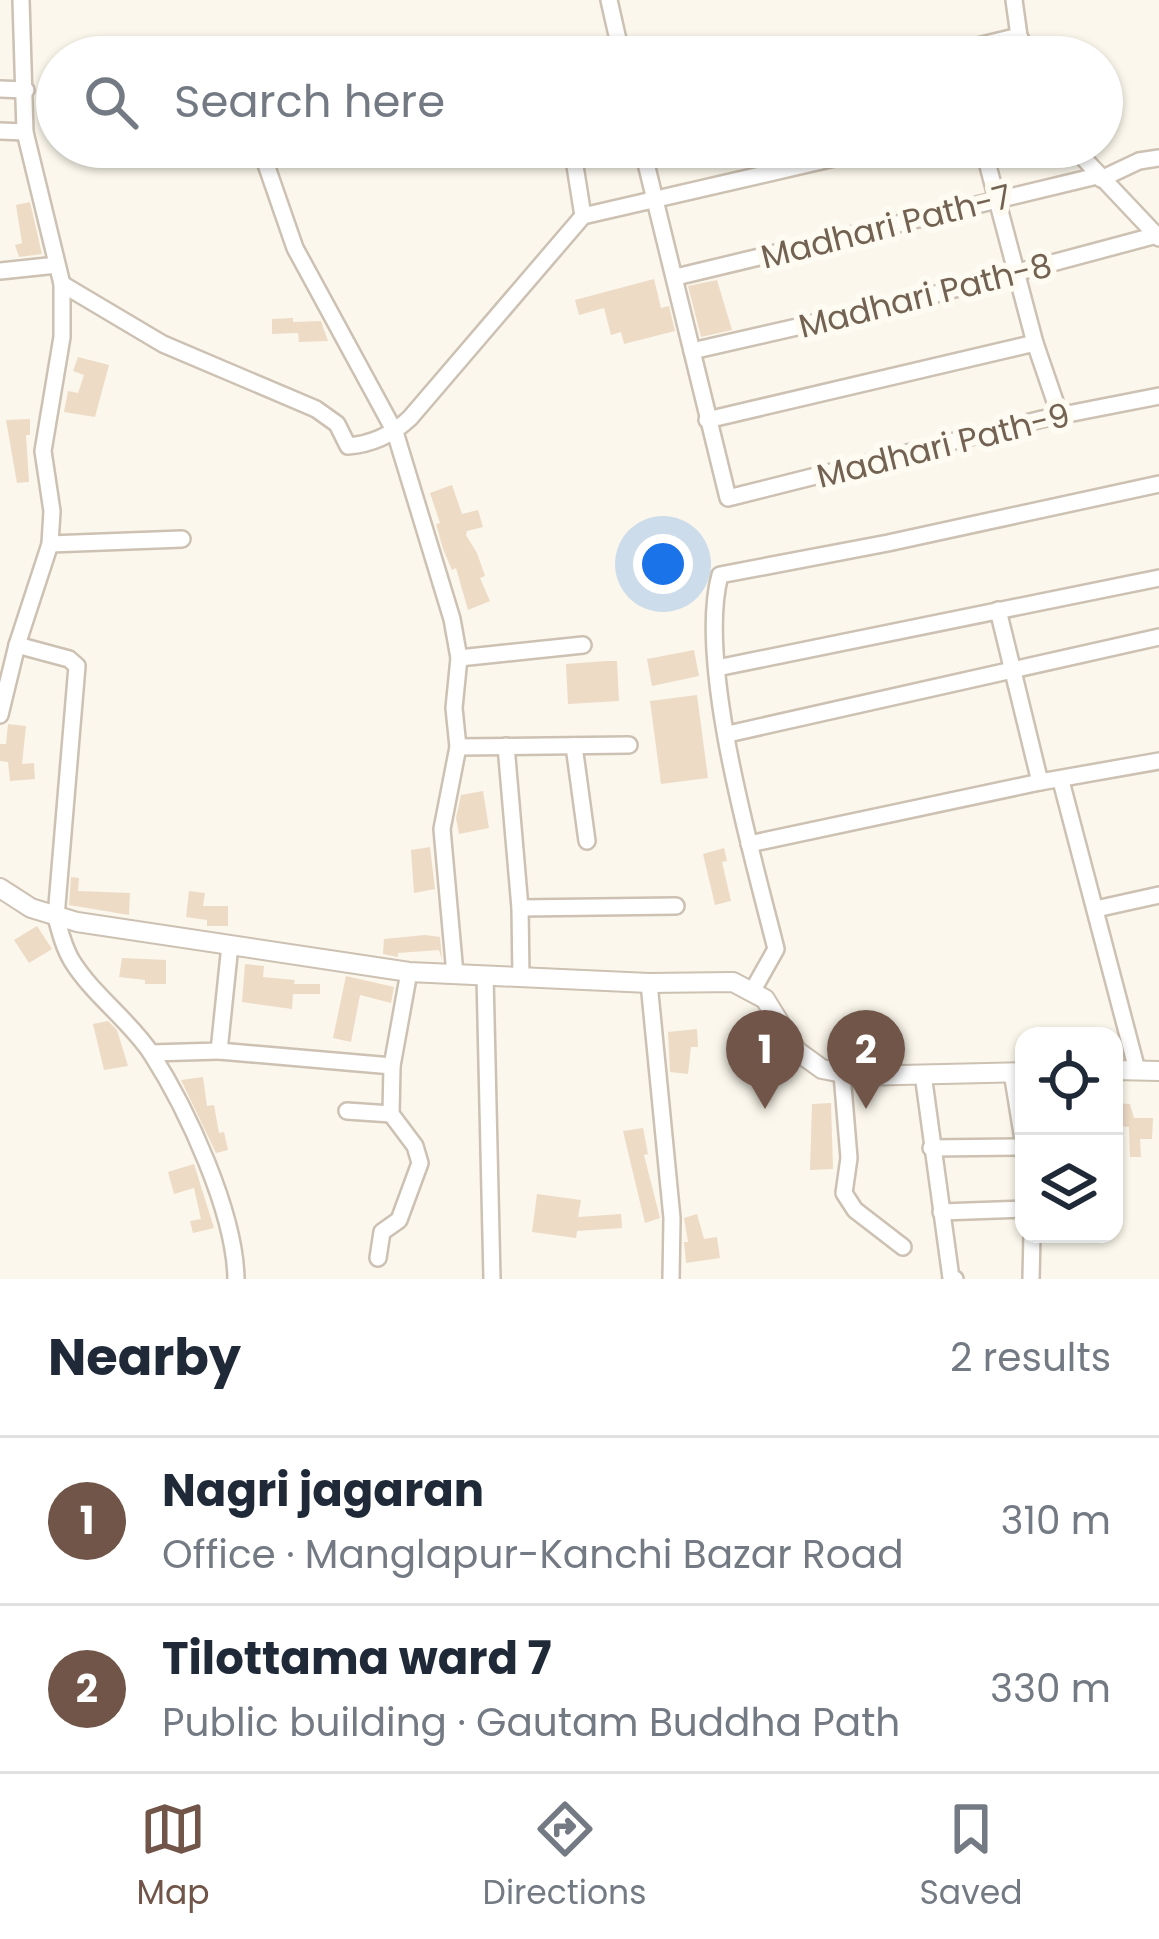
<!DOCTYPE html>
<meta charset="utf-8">
<style>
:root{--surface:#fff;--page:#f2f2f3;--text:#1f2937;--muted:#747a83;--line:#e0e1e3;--accent:#715549}
body{margin:0;font-family:Poppins,sans-serif;background:var(--page);color:var(--text)}
.controls{position:absolute;right:36px;bottom:36px;display:grid;overflow:hidden;border-radius:24px;box-shadow:0 3px 9px #0004}
.controls button{width:108px;height:108px;display:grid;place-items:center;padding:0;border:0;border-bottom:3px solid var(--line);background:var(--surface);color:var(--text);font:60px sans-serif}
.you{position:absolute;left:663px;top:564px;width:42px;height:42px;margin:-30px;border:9px solid #fff;border-radius:50%;background:#1a73e8;box-shadow:0 0 0 18px #1a73e833}
.badge{display:grid;place-items:center;width:78px;height:78px;border-radius:50%;background:var(--accent);color:#fff;font-size:39px;font-weight:700}
.pin{position:absolute;translate:-50% -99px;filter:drop-shadow(0 3px 6px #0008)}
.pin::after{content:'';position:absolute;top:63px;width:42px;height:36px;background:inherit;clip-path:polygon(0 0,100% 0,50% 100%)}
.list{margin:0;padding:0;list-style:none}
h2{display:flex;justify-content:space-between;align-items:center;height:156px;margin:0;padding:0 48px;font-size:51px}
h2 small{font-size:39px;font-weight:400;color:var(--muted)}
.list li{display:grid;grid-template-columns:78px 1fr auto;gap:36px;align-items:center;box-sizing:border-box;height:168px;padding:0 48px;border-top:3px solid var(--line)}
.list b{display:block;font-size:45px;white-space:nowrap}
.list p{margin:0;font-size:39px;white-space:nowrap;color:var(--muted)}
.list em{font-size:39px;font-style:normal;color:var(--muted)}
.icon{flex:none;width:66px;height:66px;fill:none;stroke:currentColor;stroke-width:2;stroke-linecap:round;stroke-linejoin:round}
.map{position:relative;flex:none;width:1159px;height:1279px;overflow:hidden}
.search{position:absolute;background:var(--surface);box-shadow:0 3px 9px #0004;left:36px;right:36px;top:36px;height:132px;display:flex;align-items:center;gap:30px;box-sizing:border-box;padding:0 42px;border-radius:66px;color:var(--muted);font-size:45px}
.sheet{height:492px;background:var(--surface)}
nav{display:flex;justify-content:space-around;align-items:center;box-sizing:border-box;height:168px;border-top:3px solid var(--line);background:var(--surface);font-size:33px;color:var(--muted)}
nav a{display:grid;justify-items:center;gap:6px}
nav .on{color:var(--accent)}
.map>svg:first-child{display:block}
</style>
<div class="map">
<svg width="1159" height="1279" viewBox="0 0 1159 1279">
<rect width="100%" height="100%" fill="#fbf7ec"/>
<g fill="#eddbc6">
<path d="M30,202l12,52 -23,3 -4,-12 7,-2 -6,-38z"/>
<path d="M654,279l7,29 8,-2 6,25 -51,13 -3,-12 -10,3 -7,-27 -25,7 -4,-15z"/>
<path d="M717,280l15,50 -31,7 -13,-51z"/>
<path d="M293,318v4l28,-1 7,20 -29,1 -1,-9 -26,1v-15z"/>
<path d="M78,357l31,8 -14,52 -31,-5 4,-21 10,2 6,-18 -11,-4z"/>
<path d="M30,419v16h-4l3,47 -12,1 -11,-63z"/>
<path d="M452,485l10,29 16,-4 5,17 -16,4 -1,4 11,18 8,23 -5,2 10,23 -22,9 -12,-42 -4,2 -9,-21 -7,-25 4,-1 -10,-30z"/>
<path d="M694,650l5,26 -47,10 -5,-27z"/>
<path d="M606,661h11l2,40 -51,3 -2,-40z"/>
<path d="M697,695l11,83 -47,6 -11,-83z"/>
<path d="M8,724l18,2 -4,38 12,-1 1,16 -25,2 -2,-19 -8,-1v-17h6z"/>
<path d="M483,791l6,37 -30,6 -3,-16 5,-23z"/>
<path d="M430,847l5,42 -21,4 -3,-43z"/>
<path d="M724,848l3,13 -5,1 9,39 -16,4 -12,-51z"/>
<path d="M71,877l8,1 -1,13 52,2 -1,22 -60,-10z"/>
<path d="M189,891l16,2 -2,13h25v20h-21v-6l-21,-3z"/>
<path d="M37,926l15,23 -23,14 -15,-23z"/>
<path d="M425,935l15,2 2,23 -3,-10 -41,3v4l-15,-3 1,-15z"/>
<path d="M122,958l44,2v24h-21v-4l-26,-3z"/>
<path d="M245,964l19,2 -1,11 32,3 -1,4h26v10h-27l-1,15 -50,-7z"/>
<path d="M346,976l48,11 -3,16 -31,-8 -9,47 -18,-4z"/>
<path d="M108,1021l9,9 11,36 -24,4 -11,-46z"/>
<path d="M697,1029l1,18h-7l-3,27 -18,-2 -2,-40z"/>
<path d="M203,1077l4,29 7,-1 5,28 5,-1 4,18 -12,3 -35,-73z"/>
<path d="M831,1103l2,66 -23,1 2,-66z"/>
<path d="M1115,1103l15,1 4,14h19l-1,21h-12l1,18h-11l-1,-30 -15,-2z"/>
<path d="M643,1128l5,26 -4,1 16,63 -15,5 -22,-92z"/>
<path d="M194,1164l20,64 -21,5 -3,-12 11,-2 -7,-31 -20,6 -6,-22z"/>
<path d="M537,1194l44,6 -3,17 43,-3 1,14 -45,3 -1,7 -44,-6z"/>
<path d="M697,1214l7,25 13,-2 3,21 -34,5 -2,-21h4l-4,-24z"/>
</g>
<g fill="none" stroke-linecap="round" stroke-linejoin="round">
<defs>
<g id="minor">
<path d="M1014,0l5,36 11,21"/>
<path d="M606,57l15,-4 -12,-53"/>
<path d="M932,57l87,-21"/>
<path d="M0,89l26,1"/>
<path d="M0,131l25,1"/>
<path d="M260,147l35,101 100,184 57,187 7,39 -5,50 4,39 -16,82 13,145"/>
<path d="M572,147l11,69"/>
<path d="M642,147l86,351 314,-79 117,-23"/>
<path d="M983,147l52,196 25,73"/>
<path d="M1073,147l86,91"/>
<path d="M1101,179l38,-18 20,-3"/>
<path d="M0,271l57,-6"/>
<path d="M676,277l421,-101"/>
<path d="M62,284l101,60 153,65 21,15 11,22c25,-2 44,-11 62,-28l173,-202 299,-69"/>
<path d="M692,351l214,-49 251,-67"/>
<path d="M707,420l328,-77"/>
<path d="M50,544l132,-5"/>
<path d="M998,610l42,172"/>
<path d="M17,645l52,14 8,7 -21,251c4,15 8,31 16,44 21,34 57,59 79,92 36,56 84,159 85,226"/>
<path d="M459,658l124,-13"/>
<path d="M717,668l442,-90"/>
<path d="M0,715l17,-70 33,-101 2,-33 -9,-60 19,-114v-53l-37,-152 -4,-132"/>
<path d="M728,734l431,-97"/>
<path d="M506,746l14,162 1,69"/>
<path d="M574,746l13,95"/>
<path d="M458,747l171,-2"/>
<path d="M1061,781l76,289"/>
<path d="M749,844l291,-62 119,-21"/>
<path d="M520,908l156,-2"/>
<path d="M1096,909l63,-14"/>
<path d="M485,976l7,303"/>
<path d="M649,983l23,235 -1,61"/>
<path d="M753,990l23,-41c-23,-92 -80,-286 -56,-374l168,-32 271,-59"/>
<path d="M219,1051l173,15"/>
<path d="M151,1053l68,-2 11,-106"/>
<path d="M1012,1072l12,74"/>
<path d="M842,1074l7,84 -5,35 11,17 48,37"/>
<path d="M923,1074l28,204 4,1"/>
<path d="M347,1111l44,3"/>
<path d="M931,1148l93,-1"/>
<path d="M941,1212l83,-3"/>
<path d="M378,1258l4,-26 17,-12 21,-57 -5,-17 -24,-32 1,-48 17,-94"/>
<path d="M1031,1279l1,-45"/>
</g>
<g id="tertiary">
<path d="M0,888l31,20 46,14 332,50 240,11 84,-1 32,17 32,52 25,18 36,7 166,-4"/>
<path d="M1114,1070l45,1"/>
</g>
</defs>
<use href="#minor" stroke="#ccc1b2" stroke-width="20"/>
<use href="#tertiary" stroke="#ccc1b2" stroke-width="22"/>
<use href="#minor" stroke="#fff" stroke-width="15"/>
<use href="#tertiary" stroke="#fff" stroke-width="18"/>
</g>
<g text-anchor="middle" stroke-width="12" stroke-linejoin="round" paint-order="stroke">
<g font-size="33" fill="#736251" stroke="#fdfbf2">
<text transform="translate(886 226) rotate(-14)" y="12">Madhari Path-7</text>
<text transform="translate(925 295) rotate(-14)" y="12">Madhari Path-8</text>
<text transform="translate(943 445) rotate(-14)" y="12">Madhari Path-9</text>
</g>
</g>
</svg>
<div class="controls">
<button><svg class="icon" aria-label="locate" viewBox="0 0 24 24"><circle cx="12" cy="12" r="6"/><path d="M12 2v4M12 18v4M2 12h4M18 12h4"/></svg></button>
<button><svg class="icon" aria-label="layers" viewBox="0 0 24 24"><path d="M12 4l9 5-9 5-9-5zM3 14l9 5 9-5"/></svg></button>
</div>
<div class="you"></div>
<div class="pin badge" style="left:765px;top:1109px">1</div>
<div class="pin badge" style="left:866px;top:1109px">2</div>
<div class="search"><svg class="icon" aria-label="search" viewBox="0 0 24 24"><circle cx="10" cy="10" r="6"/><path d="M15 15l6 6"/></svg>Search here</div>
</div>
<section class="sheet">
<h2>Nearby<small>2 results</small></h2>
<ul class="list">
<li><span class="badge">1</span><div><b>Nagri jagaran</b><p>Office · Manglapur-Kanchi Bazar Road</p></div><em>310 m</em></li>
<li><span class="badge">2</span><div><b>Tilottama ward 7</b><p>Public building · Gautam Buddha Path</p></div><em>330 m</em></li>
</ul>
</section>
<nav>
<a class="on"><svg class="icon" aria-label="map" viewBox="0 0 24 24"><path d="M3 6l6-2 6 2 6-2v14l-6 2-6-2-6 2zM9 4v14M15 6v14"/></svg>Map</a>
<a><svg class="icon" aria-label="directions" viewBox="0 0 24 24"><path d="M12 3l9 9-9 9-9-9zM9 14v-3h6M13 9l2 2-2 2"/></svg>Directions</a>
<a><svg class="icon" aria-label="saved" viewBox="0 0 24 24"><path d="M7 4h10v16l-5-4-5 4z"/></svg>Saved</a>
</nav>
